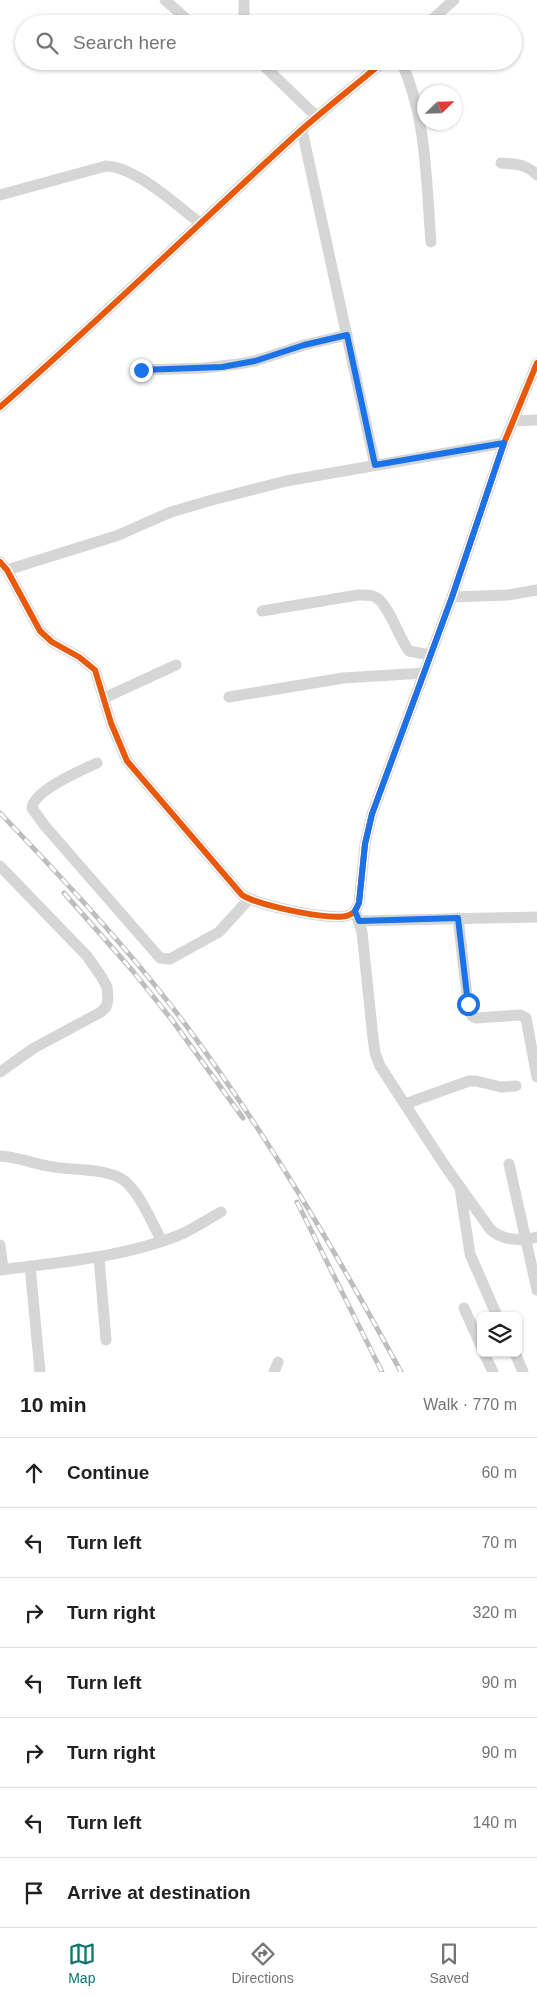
<!DOCTYPE html>
<meta charset="utf-8">
<style>
:root{--surface:#fff;--page:#f2f2f2;--text:#202124;--muted:#757577;--line:#e0e0e0;--accent:#0f766e}
body{margin:0;font-family:Arial,sans-serif;background:var(--page);color:var(--text)}
.controls{position:absolute;right:15px;bottom:15px;display:grid;overflow:hidden;border-radius:8px;box-shadow:0 1px 4px #0004}
.controls button{width:45px;height:45px;display:grid;place-items:center;padding:0;border:0;border-bottom:1px solid var(--line);background:var(--surface);color:var(--text);font:25px sans-serif}
.compass{position:absolute;left:417px;top:85px;width:45px;height:45px;border-radius:50%;background:var(--surface);box-shadow:0 1px 4px #0004;rotate:67deg}
.stop{position:absolute;width:15px;height:15px;margin:-11px;border:4px solid #1a73e8;border-radius:50%;background:#fff}
.stop.end{background:#1a73e8;border-color:#fff;box-shadow:0 1px 5px #0008}
.list{margin:0;padding:0;list-style:none}
h2{display:flex;justify-content:space-between;align-items:center;height:65px;margin:0;padding:0 20px;font-size:21px}
h2 small{font-size:16px;font-weight:400;color:var(--muted)}
.list li{display:grid;grid-template-columns:32px 1fr auto;gap:15px;align-items:center;box-sizing:border-box;height:70px;padding:0 20px;border-top:1px solid var(--line)}
.list b{display:block;font-size:19px;white-space:nowrap}
.list em{font-size:16px;font-style:normal;color:var(--muted)}
.icon{flex:none;width:28px;height:28px;fill:none;stroke:currentColor;stroke-width:2;stroke-linecap:round;stroke-linejoin:round}
.map{position:relative;flex:none;width:537px;height:1372px;overflow:hidden}
.search{position:absolute;background:var(--surface);box-shadow:0 1px 4px #0004;left:15px;right:15px;top:15px;height:55px;display:flex;align-items:center;gap:12px;box-sizing:border-box;padding:0 18px;border-radius:28px;color:var(--muted);font-size:19px}
.sheet{height:555px;background:var(--surface)}
nav{display:flex;justify-content:space-around;align-items:center;box-sizing:border-box;height:70px;border-top:1px solid var(--line);background:var(--surface);font-size:14px;color:var(--muted)}
nav a{display:grid;justify-items:center;gap:2px}
nav .on{color:var(--accent)}
.map>svg:first-child{display:block}
</style>
<div class="map">
<svg width="537" height="1372" viewBox="0 0 537 1372">
<rect width="100%" height="100%" fill="#fff"/>
<g fill="none" stroke-linecap="round" stroke-linejoin="round">
<g stroke="#d6d6d6" stroke-width="11">
<path d="M165,0l27,24"/>
<path d="M244,0v24"/>
<path d="M427,24l27,-24"/>
<path d="M259,61l58,56"/>
<path d="M401,61c26,57 25,120 30,181"/>
<path d="M302,130l73,335"/>
<path d="M501,163c15,1 25,1 36,12"/>
<path d="M0,195l106,-29c30,1 70,39 94,57"/>
<path d="M141,370l63,-2 34,-4 17,-3 49,-16 43,-10"/>
<path d="M0,407c102,-89 199,-184 299,-275 28,-25 57,-47 85,-71"/>
<path d="M513,421l24,-1"/>
<path d="M0,562l7,8 33,61 12,11 27,15 16,13 16,53 16,38 115,134c15,10 91,27 107,20 6,-2 7,-6 10,-12l6,-59 7,-30 80,-217 52,-154 33,-80"/>
<path d="M7,570l109,-34 55,-24 41,-12 74,-19 218,-38"/>
<path d="M452,597l56,-2 29,-5"/>
<path d="M262,611l96,-16c6,0 14,-1 19,3 12,8 22,40 32,53l21,4"/>
<path d="M229,697l114,-19 81,-5"/>
<path d="M104,698l72,-33"/>
<path d="M97,763c-15,7 -63,27 -65,45l13,18 115,132 10,1 49,-27 30,-33"/>
<path d="M0,866l87,90 14,20 6,11 1,13 -2,7 -5,5 -67,36 -34,24"/>
<path d="M355,911l7,21 11,106 2,15 5,13 65,100 45,63c12,12 32,12 47,8"/>
<path d="M458,918l10,86 4,12 4,2 44,-3 6,3 11,59"/>
<path d="M359,921l178,-4"/>
<path d="M405,1104l64,-23h7l25,6 15,-1"/>
<path d="M0,1156c18,1 31,7 48,10 21,5 62,1 78,16 16,15 25,40 36,59"/>
<path d="M509,1164l28,126"/>
<path d="M460,1188l10,66 27,62"/>
<path d="M0,1245l3,24"/>
<path d="M99,1258l7,82"/>
<path d="M30,1266l10,106"/>
<path d="M0,1270c60,-8 120,-12 177,-34 15,-6 29,-16 44,-24"/>
<path d="M464,1308l17,38"/>
<path d="M484,1353l9,19"/>
<path d="M515,1353l8,19"/>
<path d="M274,1372l4,-10"/>
</g>
<defs>
<g id="rail">
<path d="M0,813c63,66 127,134 182,207 83,111 153,230 219,352"/>
<path d="M64,893l68,77 40,50 71,98"/>
<path d="M297,1202l85,170"/>
</g>
</defs>
<use href="#rail" stroke="#bebebe" stroke-width="5"/>
<use href="#rail" stroke="#fff" stroke-width="3" stroke-dasharray="9" stroke-linecap="butt"/>
<defs>
<g id="cycleway">
<path d="M0,407c102,-89 199,-184 299,-275 28,-25 57,-47 85,-71"/>
<path d="M0,562l7,8 33,61 12,11 27,15 16,13 16,53 16,38 115,134c15,10 91,27 107,20 6,-2 7,-6 10,-12l6,-59 7,-30 80,-217 52,-154 33,-80"/>
</g>
</defs>
<use href="#cycleway" stroke="#fff" stroke-width="9"/>
<use href="#cycleway" stroke="#e8590c" stroke-width="6"/>
</g>
<g fill="none" stroke-linecap="round" stroke-linejoin="round">
<path stroke="#1a73e8" stroke-width="6" d="M141,370l81,-3 33,-6 49,-16 43,-10 28,130 129,-22 -52,154 -80,217 -7,30 -6,59 -4,8 4,10 99,-3 10,86"/>
</g>
</svg>
<div class="controls">
<button><svg class="icon" aria-label="layers" viewBox="0 0 24 24"><path d="M12 4l9 5-9 5-9-5zM3 14l9 5 9-5"/></svg></button>
</div>
<svg class="compass" viewBox="-18 -18 36 36"><path d="M0-13l5 13h-10z" fill="#e53935"/><path d="M0 13l5-13h-10z" fill="#757577"/></svg>
<div class="stop" style="left:468px;top:1004px"></div>
<div class="stop end" style="left:141px;top:370px"></div>
<div class="search"><svg class="icon" aria-label="search" viewBox="0 0 24 24"><circle cx="10" cy="10" r="6"/><path d="M15 15l6 6"/></svg>Search here</div>
</div>
<section class="sheet">
<h2>10 min<small>Walk · 770 m</small></h2>
<ul class="list">
<li><svg class="icon" aria-label="ahead" viewBox="0 0 24 24"><path d="M12 20V5M6 11l6-6 6 6"/></svg><div><b>Continue</b></div><em>60 m</em></li>
<li><svg class="icon" aria-label="left" viewBox="0 0 24 24"><path d="M17 20v-9H6M10 6l-5 5 5 5"/></svg><div><b>Turn left</b></div><em>70 m</em></li>
<li><svg class="icon" aria-label="right" viewBox="0 0 24 24"><path d="M7 20v-9h11M14 6l5 5-5 5"/></svg><div><b>Turn right</b></div><em>320 m</em></li>
<li><svg class="icon" aria-label="left" viewBox="0 0 24 24"><path d="M17 20v-9H6M10 6l-5 5 5 5"/></svg><div><b>Turn left</b></div><em>90 m</em></li>
<li><svg class="icon" aria-label="right" viewBox="0 0 24 24"><path d="M7 20v-9h11M14 6l5 5-5 5"/></svg><div><b>Turn right</b></div><em>90 m</em></li>
<li><svg class="icon" aria-label="left" viewBox="0 0 24 24"><path d="M17 20v-9H6M10 6l-5 5 5 5"/></svg><div><b>Turn left</b></div><em>140 m</em></li>
<li><svg class="icon" aria-label="arrive" viewBox="0 0 24 24"><path d="M6 21V4h12l-3 4 3 4H6"/></svg><div><b>Arrive at destination</b></div></li>
</ul>
</section>
<nav>
<a class="on"><svg class="icon" aria-label="map" viewBox="0 0 24 24"><path d="M3 6l6-2 6 2 6-2v14l-6 2-6-2-6 2zM9 4v14M15 6v14"/></svg>Map</a>
<a><svg class="icon" aria-label="directions" viewBox="0 0 24 24"><path d="M12 3l9 9-9 9-9-9zM9 14v-3h6M13 9l2 2-2 2"/></svg>Directions</a>
<a><svg class="icon" aria-label="saved" viewBox="0 0 24 24"><path d="M7 4h10v16l-5-4-5 4z"/></svg>Saved</a>
</nav>
